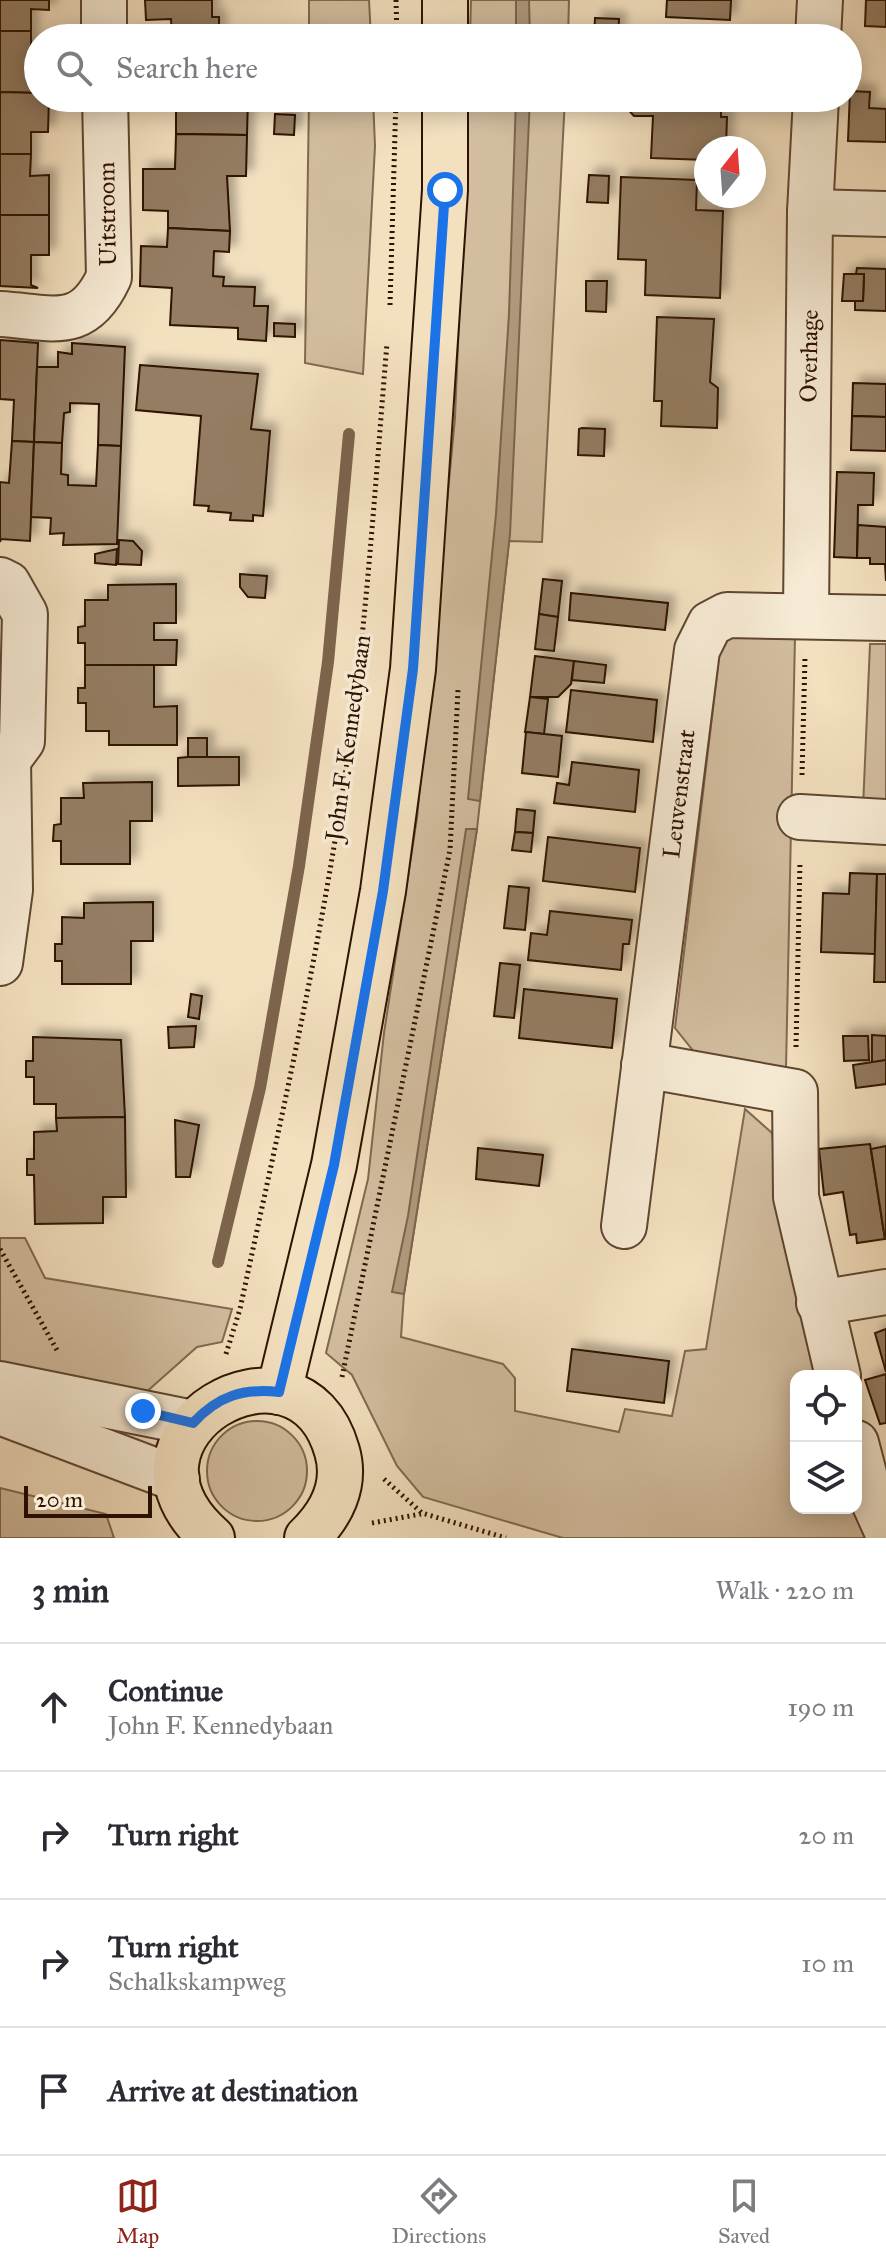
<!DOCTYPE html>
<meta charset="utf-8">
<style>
:root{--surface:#fff;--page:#f2f2f3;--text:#2b2b33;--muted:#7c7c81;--line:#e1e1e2;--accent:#8f2418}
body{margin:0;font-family:"IM FELL Great Primer",serif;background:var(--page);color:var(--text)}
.controls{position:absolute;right:24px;bottom:24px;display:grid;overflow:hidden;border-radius:16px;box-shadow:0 4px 20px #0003}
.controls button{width:72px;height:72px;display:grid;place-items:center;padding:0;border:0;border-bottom:2px solid var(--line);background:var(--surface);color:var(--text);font:40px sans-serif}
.compass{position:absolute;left:694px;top:136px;width:72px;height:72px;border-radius:50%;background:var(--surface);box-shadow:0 4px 20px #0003;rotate:17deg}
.scale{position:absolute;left:24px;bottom:20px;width:128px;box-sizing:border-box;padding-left:8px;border:4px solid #2e1201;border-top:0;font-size:22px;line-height:28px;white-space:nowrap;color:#2e1201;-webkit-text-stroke:6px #f7ebd5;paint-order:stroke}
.stop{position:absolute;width:24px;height:24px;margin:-18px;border:6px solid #1a73e8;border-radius:50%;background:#fff}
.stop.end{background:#1a73e8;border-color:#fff;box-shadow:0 2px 8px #0008}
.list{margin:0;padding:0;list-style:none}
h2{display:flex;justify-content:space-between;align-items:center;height:104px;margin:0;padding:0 32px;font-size:34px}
h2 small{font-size:26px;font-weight:400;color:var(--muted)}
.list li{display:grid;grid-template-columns:52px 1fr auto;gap:24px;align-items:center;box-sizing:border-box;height:128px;padding:0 32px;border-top:2px solid var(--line)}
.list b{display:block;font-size:30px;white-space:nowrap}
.list p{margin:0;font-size:26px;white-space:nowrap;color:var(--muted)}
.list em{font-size:26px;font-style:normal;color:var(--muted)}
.icon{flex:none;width:44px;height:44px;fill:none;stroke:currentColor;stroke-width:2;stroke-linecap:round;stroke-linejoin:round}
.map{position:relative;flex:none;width:886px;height:1538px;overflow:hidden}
.search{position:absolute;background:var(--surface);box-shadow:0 4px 20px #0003;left:24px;right:24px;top:24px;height:88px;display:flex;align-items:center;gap:20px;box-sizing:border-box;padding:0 28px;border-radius:44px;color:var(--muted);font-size:30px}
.sheet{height:616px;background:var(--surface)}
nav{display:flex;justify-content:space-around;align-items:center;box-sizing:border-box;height:112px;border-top:2px solid var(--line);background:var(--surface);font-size:22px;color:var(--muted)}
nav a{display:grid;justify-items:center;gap:4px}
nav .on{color:var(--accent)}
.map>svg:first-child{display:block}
</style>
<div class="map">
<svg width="886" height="1538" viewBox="0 0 886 1538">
<defs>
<filter id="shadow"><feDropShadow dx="7" dy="-7" stdDeviation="4" flood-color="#0004"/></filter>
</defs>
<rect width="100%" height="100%" fill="#f3e0bf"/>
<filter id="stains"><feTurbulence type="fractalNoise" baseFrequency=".0025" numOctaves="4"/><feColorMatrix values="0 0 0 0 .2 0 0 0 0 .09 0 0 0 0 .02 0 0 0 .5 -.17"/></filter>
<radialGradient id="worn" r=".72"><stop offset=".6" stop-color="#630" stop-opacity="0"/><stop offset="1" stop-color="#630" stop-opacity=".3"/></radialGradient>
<g fill="#d2bd9f" stroke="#806850" stroke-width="2">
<path d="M309,0h60l2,38h-62z"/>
<path d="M471,0h98l-1,38h-98z"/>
<path d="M309,98h64l2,48 -12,228 -58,-11z"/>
<path d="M468,98h97l-23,444 -33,-1 -32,288 -73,465 -3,43 102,27 12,14v33l104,21 6,-23 47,7 13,-65 21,-2 39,-240 27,24 11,89 39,154h-26v132h60l19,30h-312l-140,-41 -26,-31 -45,-91 -26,-22 42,-174 16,-146 33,-215 38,-400z"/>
<path d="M722,633l73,3 -9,433 -91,-16 -20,-25z"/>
<path d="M870,644h16v165l-23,-1z"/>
<path d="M0,1238h25l20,40 187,31 -10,33 -25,5 -54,48 -143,-22z"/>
<circle cx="257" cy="1471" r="50"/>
<path d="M0,1488l106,26 8,24h-114z"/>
</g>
<g fill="#b09a7e" stroke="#7c644c" stroke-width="2">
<path d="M516,0h13l1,38h-14z"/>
<path d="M516,98h14l-20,436 -30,267 -12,-2 28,-285 13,-200z"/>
<path d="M466,829h11l-73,465 -12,-2 16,-76z"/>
</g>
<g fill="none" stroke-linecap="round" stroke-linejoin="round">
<path stroke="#7c644c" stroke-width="12" d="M218,1262l42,-174 39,-222 29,-204 21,-228"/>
</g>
<g fill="#947d64" stroke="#2e1201" stroke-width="2" filter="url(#shadow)">
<path d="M0,0h49v10l-18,-1v22h-31z"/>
<path d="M145,0h67v17h7v20h-47l-1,-18 -25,1z"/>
<path d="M667,0h64l-1,20 -64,-3z"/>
<path d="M866,0h20v27l-21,-1z"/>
<path d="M595,18l24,1 -1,19h-24z"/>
<path d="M0,31h31v22h7v40l-38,-1z"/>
<path d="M850,91l20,1 -1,16 17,1v33l-38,-1z"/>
<path d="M0,92l38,1v5h11l-1,34h-17v22h-31z"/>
<path d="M176,98h72l-1,37 -71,-1z"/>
<path d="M625,98h96v19h6l-1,31h-20v12l-55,-2 2,-42h-19l-10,-11z"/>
<path d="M275,114l20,1 -1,20 -20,-1z"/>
<path d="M176,134l71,1 -1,41h-19l3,55 -62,-3v-17l-25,-1v-41h32z"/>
<path d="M0,154h31l-1,22 19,-1v40h-49z"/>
<path d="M589,175l20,1 -1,27 -21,-1z"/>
<path d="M621,177l76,3 -1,30 27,1 -3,87 -75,-3 1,-35 -28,-1z"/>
<path d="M0,215h49v40h-18v30l7,3 -38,-2z"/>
<path d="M168,228l62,3 -1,21 -15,-1 -1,25 11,1 -1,9 32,1 -1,19h14l-2,35 -28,-2v-11l-68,-3 2,-37 -32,-2 1,-40 26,1z"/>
<path d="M857,268l29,1v42l-31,-1v-9h8l1,-27h-8z"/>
<path d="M844,274h20l-1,27h-21z"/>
<path d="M586,281h21l-1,31 -20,-1z"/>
<path d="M657,317l57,2 -4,63 8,6 -1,40 -56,-2 1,-25h-8z"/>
<path d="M274,323l21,1v13l-21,-1z"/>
<path d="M0,340l38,3 -4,99 -22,-1 2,-41 -14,-1z"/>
<path d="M72,343l53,4 -4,99 -23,-1 1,-41 -29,-1v9l-6,1 -2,30 -28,-1 3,-75h21v-15l14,2z"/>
<path d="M140,365l118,9 -7,55 19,2 -7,85 -10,-1v6l-23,-1 1,-7 -23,-2 1,-5 -15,-1 7,-89 -65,-6z"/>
<path d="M853,383l33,1v33l-34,-1z"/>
<path d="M852,416l34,1v34l-35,-1z"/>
<path d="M582,428l23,1 -1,27 -26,-1 1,-26z"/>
<path d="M12,441l22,1 -4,99 -29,-2 -1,3v-60l9,1z"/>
<path d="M34,442l28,1 -1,31 7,1v10l28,1 2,-41 23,1 -4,98 -54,1 1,-12 -14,1 1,-16 -20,-1z"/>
<path d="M837,472l37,1 -1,32h-15l-1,53 -23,-1z"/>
<path d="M858,525l28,2v54l-1,-17h-15v-6h-13z"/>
<path d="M119,540l14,1 9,10 -1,14 -23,-1z"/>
<path d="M117,549l-1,16 -21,-2v-9z"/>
<path d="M240,574l27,2 -2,22 -17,-1 -8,-10z"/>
<path d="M543,579l19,2 -4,36 -19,-3z"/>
<path d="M176,584v39h-22v17h23l-1,25h-91v-22h-7v-16l7,-1v-26h23v-15z"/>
<path d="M571,593l97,10 -3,27 -96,-10z"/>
<path d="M539,614l19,3 -4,34 -19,-2z"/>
<path d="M535,656l39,5 -3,23 -13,13h-28z"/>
<path d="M574,661l32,4 -2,18 -32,-3z"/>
<path d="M85,665h91h-22v42l23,-1v39h-68v-14h-23v-28h-8v-15h7z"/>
<path d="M571,690l86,10 -4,42 -87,-10z"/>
<path d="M530,697l18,2 -4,35 -19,-2z"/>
<path d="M526,732l36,4 -4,41 -36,-4z"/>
<rect x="188" y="738" width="19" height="19"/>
<path d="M188,757h51v28l-61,1v-28z"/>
<path d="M572,762l67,8 -4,42 -81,-9 3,-20 12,2z"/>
<path d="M152,782v39h-22v43h-69v-23h-8l1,-16 7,-1v-26h23l-1,-15z"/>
<path d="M517,809l18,2 -2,22 -18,-1z"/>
<path d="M515,832l18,1 -2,19 -19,-2z"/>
<path d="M548,837l92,11 -5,44 -92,-11z"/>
<path d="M850,873l27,1 -2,80 -54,-2 2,-59 26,1z"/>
<path d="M877,874h9v108h-12z"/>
<path d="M509,886l20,2 -4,42 -21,-2z"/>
<path d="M153,902v39h-22v43h-69v-23h-7v-17h7v-27l22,1v-15z"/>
<path d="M550,911l82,9 -3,24h-6l-2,26 -93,-10 3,-27 16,2z"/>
<path d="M500,963l20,2 -6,53 -20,-2z"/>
<path d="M524,989l93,10 -5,49 -93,-10z"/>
<path d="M191,994l11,2 -3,23 -11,-2z"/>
<path d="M196,1026l-2,21 -25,1 -1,-21z"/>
<path d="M872,1035l14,1v24l-14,3z"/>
<path d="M843,1036h25l1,24 -25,1z"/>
<path d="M33,1037l88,3 4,77 -69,1v-14h-22v-27h-8v-16h7z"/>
<path d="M886,1060v24l-30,4 -3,-23z"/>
<path d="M125,1117l1,80h-23v26l-68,1 -1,-49h-7v-16h7v-27l23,-1 -1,-13z"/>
<path d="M175,1120l24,5 -9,52h-14z"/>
<path d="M870,1144l15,95 -28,4 -1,-9 -6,1 -7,-43 -19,3 -5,-46z"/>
<path d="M886,1146v93h-1l-14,-90z"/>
<path d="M478,1148l65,7 -4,31 -63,-7z"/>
<path d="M886,1329v43l-11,-39z"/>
<path d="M572,1349l97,12 -5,42 -97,-12z"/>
<path d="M886,1374v49l-6,1 -15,-44z"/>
</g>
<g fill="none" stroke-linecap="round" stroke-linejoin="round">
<defs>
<g id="minor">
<path d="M104,0v38"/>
<path d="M818,38l2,-38"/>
<path d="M810,212l76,2"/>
<path d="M0,314c53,3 83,19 109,-37l-4,-179"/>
<path d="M0,580l8,4 17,30 -3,127 -14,19 2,130 -10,73"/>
<path d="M806,614l4,-402 6,-114"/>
<path d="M800,817l86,5"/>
<path d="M644,1065l151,27 1,105 42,179"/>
<path d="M624,1226l73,-576 13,-26 17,-9 159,3"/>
<path d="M819,1303l67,-11"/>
<path d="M0,1384l193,39"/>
<path d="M0,1412l177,67"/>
<path d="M856,1443l12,46 18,40"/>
</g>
<g id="major">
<path d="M445,0v38"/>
<path d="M279,1392l55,-227 49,-274 30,-222 32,-479v-92"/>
<path d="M212,1538c-118,-103 87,-222 125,-87 10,34 -6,64 -30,87"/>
</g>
</defs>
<use href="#minor" stroke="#5f4630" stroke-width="48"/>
<use href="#major" stroke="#2e1201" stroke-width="48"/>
<g stroke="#2e1201" stroke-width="5" stroke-dasharray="2 4" stroke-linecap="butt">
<path d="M396,0l1,38"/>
<path d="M390,305l6,-207"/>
<path d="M802,775l3,-118"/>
<path d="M796,1047l4,-186"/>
<path d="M0,1249l58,103"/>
<path d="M226,1354l14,-45c38,-177 79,-354 105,-533 21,-144 30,-289 42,-433"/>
<path d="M342,1377l108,-527 8,-160"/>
<path d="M384,1479l38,34 84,25"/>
<path d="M372,1523l49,-9"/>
</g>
<use href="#minor" stroke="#f7ebd5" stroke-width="44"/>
<use href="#major" stroke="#f3e0bf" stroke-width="44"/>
</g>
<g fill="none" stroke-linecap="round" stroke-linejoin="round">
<path stroke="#1a73e8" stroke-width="10" d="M143,1411l50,12c25,-27 50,-35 86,-31l55,-227 49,-274 30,-222 32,-479"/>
</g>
<g text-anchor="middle" stroke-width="7" stroke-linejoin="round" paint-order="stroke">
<g font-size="24" fill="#2e1201" stroke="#f7ebd5">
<text transform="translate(107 214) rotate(-91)" y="8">Uitstroom</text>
<text transform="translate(809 356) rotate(-89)" y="8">Overhage</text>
<text transform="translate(348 738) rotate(-82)" y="8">John F. Kennedybaan</text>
<text transform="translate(679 794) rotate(-83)" y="8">Leuvenstraat</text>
</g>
</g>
<rect width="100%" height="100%" filter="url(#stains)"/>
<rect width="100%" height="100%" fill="url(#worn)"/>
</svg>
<div class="controls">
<button><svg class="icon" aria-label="locate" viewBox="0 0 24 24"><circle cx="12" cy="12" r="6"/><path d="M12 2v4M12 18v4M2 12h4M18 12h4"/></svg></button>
<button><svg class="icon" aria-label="layers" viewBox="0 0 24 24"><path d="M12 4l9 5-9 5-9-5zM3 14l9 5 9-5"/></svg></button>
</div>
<svg class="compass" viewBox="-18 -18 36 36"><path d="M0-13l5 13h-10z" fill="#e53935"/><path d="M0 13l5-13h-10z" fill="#7c7c81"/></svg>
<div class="scale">20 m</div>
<div class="stop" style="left:445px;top:190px"></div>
<div class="stop end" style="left:143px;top:1411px"></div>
<div class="search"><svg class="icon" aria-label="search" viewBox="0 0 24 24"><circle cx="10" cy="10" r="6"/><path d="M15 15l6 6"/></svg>Search here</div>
</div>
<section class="sheet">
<h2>3 min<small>Walk · 220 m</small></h2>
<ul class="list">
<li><svg class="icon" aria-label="ahead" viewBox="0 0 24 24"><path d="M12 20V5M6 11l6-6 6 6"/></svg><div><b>Continue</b><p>John F. Kennedybaan</p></div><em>190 m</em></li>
<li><svg class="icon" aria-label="right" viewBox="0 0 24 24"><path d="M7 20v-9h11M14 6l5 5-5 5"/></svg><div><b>Turn right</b></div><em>20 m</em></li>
<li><svg class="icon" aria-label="right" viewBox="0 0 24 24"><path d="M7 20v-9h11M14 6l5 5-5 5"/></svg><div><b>Turn right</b><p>Schalkskampweg</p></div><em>10 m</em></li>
<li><svg class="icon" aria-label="arrive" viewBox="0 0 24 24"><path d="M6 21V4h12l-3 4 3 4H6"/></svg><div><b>Arrive at destination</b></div></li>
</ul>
</section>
<nav>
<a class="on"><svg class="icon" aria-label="map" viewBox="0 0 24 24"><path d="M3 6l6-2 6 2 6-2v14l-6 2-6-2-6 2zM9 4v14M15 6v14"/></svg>Map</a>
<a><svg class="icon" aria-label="directions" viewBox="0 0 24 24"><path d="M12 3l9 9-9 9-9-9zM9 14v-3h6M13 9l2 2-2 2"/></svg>Directions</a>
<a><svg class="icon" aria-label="saved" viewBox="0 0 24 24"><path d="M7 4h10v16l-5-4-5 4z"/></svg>Saved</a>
</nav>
